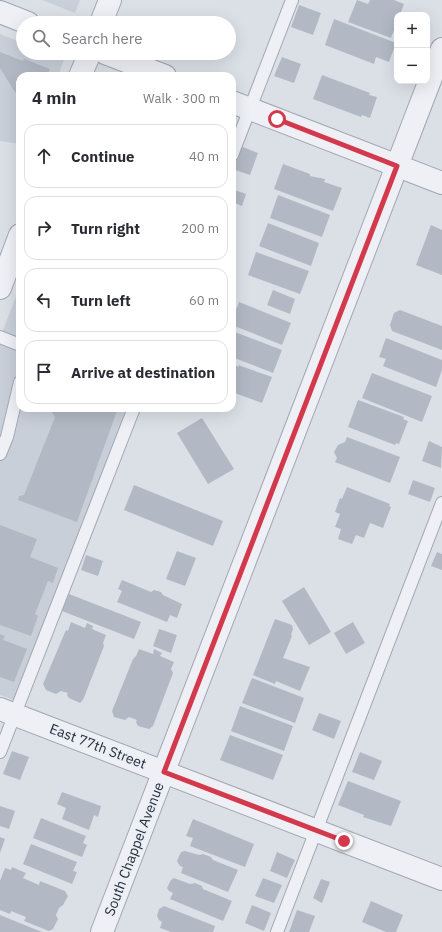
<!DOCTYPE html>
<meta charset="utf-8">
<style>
:root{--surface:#fff;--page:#f7f7f7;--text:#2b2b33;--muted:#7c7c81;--line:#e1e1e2}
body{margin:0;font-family:"IBM Plex Sans",sans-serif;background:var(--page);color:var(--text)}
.controls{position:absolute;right:12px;top:12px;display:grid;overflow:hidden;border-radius:8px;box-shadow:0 4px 16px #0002}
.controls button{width:36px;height:36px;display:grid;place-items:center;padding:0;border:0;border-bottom:1px solid var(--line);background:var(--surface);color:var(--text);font:20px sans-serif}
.stop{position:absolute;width:12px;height:12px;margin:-9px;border:3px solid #d4384c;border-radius:50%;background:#fff}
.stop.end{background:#d4384c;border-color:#fff;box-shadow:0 1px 4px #0008}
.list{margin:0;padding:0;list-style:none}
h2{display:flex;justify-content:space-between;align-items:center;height:52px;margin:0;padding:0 16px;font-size:17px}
h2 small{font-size:13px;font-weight:400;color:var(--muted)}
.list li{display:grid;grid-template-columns:26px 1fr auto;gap:12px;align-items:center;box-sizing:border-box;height:64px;margin:0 8px 8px;padding:0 8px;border:1px solid var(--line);border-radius:12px}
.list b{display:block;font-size:15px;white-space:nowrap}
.list em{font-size:13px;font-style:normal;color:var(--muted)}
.icon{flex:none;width:22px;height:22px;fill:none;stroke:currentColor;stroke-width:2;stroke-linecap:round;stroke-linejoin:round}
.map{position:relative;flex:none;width:442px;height:932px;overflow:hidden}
.search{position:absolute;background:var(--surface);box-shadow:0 4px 16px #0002;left:16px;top:16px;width:220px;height:44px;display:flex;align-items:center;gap:10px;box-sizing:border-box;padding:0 14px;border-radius:22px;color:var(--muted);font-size:15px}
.panel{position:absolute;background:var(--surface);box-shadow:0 4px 16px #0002;left:16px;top:72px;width:220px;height:340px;border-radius:12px}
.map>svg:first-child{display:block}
</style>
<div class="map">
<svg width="442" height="932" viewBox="0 0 442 932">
<rect width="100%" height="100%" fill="#dbe0e7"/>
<g fill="#c9cfd9">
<path d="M42,0h38l-5,13z"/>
<path d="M0,34l23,9v10h25l16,6 -6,17h-38v68l-20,-3z"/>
<path d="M20,286v122h114l-115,294 -19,-7v-357z"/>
</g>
<g fill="#b2b9c4">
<path d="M357,0l11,4 2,-4h24l10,4 -4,11h-3v7l-6,16 -43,-16z"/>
<path d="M299,5l22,8 -8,22 -22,-8z"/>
<path d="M334,19l62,24 -7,19 -13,-5 -2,7 -49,-19z"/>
<path d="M0,52l23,9 1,-2 26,10 -3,7h-27v24l-20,-32z"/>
<path d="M282,57l19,7 -7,19 -20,-7z"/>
<path d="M322,75l48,18 -1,2 8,2 -7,21 -8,-3 -1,2 -48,-18z"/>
<path d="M238,145l20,8 -8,22 -18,-6v-7z"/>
<path d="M283,164l27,10v2l15,3 -1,3 18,6 -9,23 -59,-22z"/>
<path d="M232,189l14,5 -4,12 -10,-4z"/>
<path d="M278,195l52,20 -8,22 -52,-19z"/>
<path d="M268,223l51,20 -8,23 -52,-20z"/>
<path d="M431,225l11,5v45l-26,-10z"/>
<path d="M256,252l53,19 -9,23 -52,-19z"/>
<path d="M273,290l22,9 -5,15 -23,-9z"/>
<path d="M239,302l52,21 -9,22 -50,-20v-18l5,1z"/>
<path d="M400,310l42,16v24l-50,-19 -2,-6 4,-12z"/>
<path d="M232,331l50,19 -9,23 -41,-16z"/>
<path d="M386,338l56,22v10l-6,17 -53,-21 3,-7 -7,-2z"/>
<path d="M232,364l7,3 -1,-2 34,12 -10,26 -30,-11z"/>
<path d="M372,373l60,23 -10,26 -60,-24z"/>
<path d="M358,400l46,17 -1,2 5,2 -9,23 -3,-1 -1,2 -47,-18z"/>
<path d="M54,408h64l-41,114 -59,-22 1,-4 5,-1 31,-78 -3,-5z"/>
<path d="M202,418l32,51 -26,15 -31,-51z"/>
<path d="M347,437l53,20 -10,26 -55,-21 2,-4 -3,-6 4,-7 7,-3z"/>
<path d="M429,441l13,6 -1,21 -19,-7z"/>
<path d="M413,480l22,8 -5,14 -22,-8z"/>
<path d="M134,485l89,36 -10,25 -89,-36z"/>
<path d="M347,487l43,17 -1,2 2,1 -8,21 -13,-5 -6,15 -8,-3 -4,9 -14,-5 3,-10 -6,-2 5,-13 -5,-2 5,-14 2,1z"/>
<path d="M0,525l37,14 -7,18 28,11 -5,15 -5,-2 -13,33 3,2 -7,20 -31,-11z"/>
<path d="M177,551l19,7 -11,28 -19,-7z"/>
<path d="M437,552l5,2v16l-11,-4z"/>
<path d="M86,555l17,6 -5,15 -17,-6z"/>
<path d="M122,580l29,12 3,-2 7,2 2,3 19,9 -5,14 -7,-3 -3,7 -50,-20 5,-11 -4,-2z"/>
<path d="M304,587l27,45 -22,13 -27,-44z"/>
<path d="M69,594l72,28 -7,17 -72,-28z"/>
<path d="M275,619l17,6 1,4 -2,6 1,1 -9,22 27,9 -10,24 -24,-10 -1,3 -22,-9z"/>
<path d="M71,622l14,6 2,-5 6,3 -1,3 14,6 -3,8 1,3 -21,54 -3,3 -11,-5 -2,-3 1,-2 -7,-2 -5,3 -10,-4 -3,-6 23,-54 2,1z"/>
<path d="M353,622l12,21 -19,11 -12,-21z"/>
<path d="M159,629l18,6 -6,18 -18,-7z"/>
<path d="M0,634l5,2 -2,4 24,9 -13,33 -14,-5z"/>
<path d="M139,649l14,5 1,-5 8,4 -2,3 14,6 -3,7 2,4 -20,53 -4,3 -11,-3 -2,-4 1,-2 -8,-3 -4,3 -11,-3 -2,-6 21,-52 3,-3z"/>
<path d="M252,678l52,20 -9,25 -53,-20z"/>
<path d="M240,706l53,20 -9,25 -53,-20z"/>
<path d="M319,713l22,8 -7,18 -22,-9z"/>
<path d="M230,735l53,20 -10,25 -53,-20z"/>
<path d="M12,751l17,6 -9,23 -17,-6z"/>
<path d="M360,752l22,9 -8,19 -22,-8z"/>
<path d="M348,781l53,20 -10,25 -28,-9 1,-2 -26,-10z"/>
<path d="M62,792l39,14 -3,11 -4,-2 -5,15 -27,-11 4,-11 -9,-4z"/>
<path d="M0,806l15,5 -6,18 -9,-3z"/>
<path d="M41,818l45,18 -3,7 4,2 -5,12 -49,-19z"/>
<path d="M193,819l61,25 -9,23 -55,-21 3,-8 -7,-2z"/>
<path d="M0,837l5,2 -5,14z"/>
<path d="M31,844l46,18 -4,9 4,1 -5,12 -49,-20z"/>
<path d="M185,851l14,4 4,-1 8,3 2,3 25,10 -10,22 -47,-19 2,-6 -3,-1 -3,-5 4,-9z"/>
<path d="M277,852l18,8 -8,18 -17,-7z"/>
<path d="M12,867l14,6 -3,5 16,7 1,-4 25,10 3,5 -5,9 -4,3 -3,7 2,4 -5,10 -4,2 -25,-10 2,-4 -15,-6 -1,3 -10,-4v-29l5,-13 6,2z"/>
<path d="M174,878l16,6 5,-1 7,3 1,3 29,12 -9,20 -53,-22 3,-6 -4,-2 -2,-3 4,-8z"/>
<path d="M263,878l19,7 -8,18 -19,-7z"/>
<path d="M321,879l9,3 -8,21 -9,-5z"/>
<path d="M371,901l32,14 -7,17h-10l-24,-10z"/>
<path d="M252,905l19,8 -7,18 -19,-8z"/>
<path d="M164,906l51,20 -2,6h-42l-11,-4 2,-6 -3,-2 -2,-4 2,-7z"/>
<path d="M297,910l18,6 -6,16h-20z"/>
<path d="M0,915l42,17h-42z"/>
</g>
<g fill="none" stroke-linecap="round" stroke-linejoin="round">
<defs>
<g id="service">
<path d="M232,155l60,-155"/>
<path d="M0,337l20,8"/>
<path d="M0,454l7,-17 13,-55"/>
<path d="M0,752l134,-344"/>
<path d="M277,932l165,-429"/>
</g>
<g id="minor">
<path d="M0,709l442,170"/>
<path d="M102,932l340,-883"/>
</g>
<g id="tertiary">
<path d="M0,12l28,11"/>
<path d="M101,23l9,-23"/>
<path d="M105,53l60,23"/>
<path d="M80,76l10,-23"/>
<path d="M232,102l210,81"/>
<path d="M0,288l20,-53"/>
</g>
</defs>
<use href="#service" stroke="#a1a7b1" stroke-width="14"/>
<use href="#minor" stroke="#a1a7b1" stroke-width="24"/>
<use href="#tertiary" stroke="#a1a7b1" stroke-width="24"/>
<use href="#service" stroke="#eef0f5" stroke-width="12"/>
<use href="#minor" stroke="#eef0f5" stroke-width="22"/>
<use href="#tertiary" stroke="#eef0f5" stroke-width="22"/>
</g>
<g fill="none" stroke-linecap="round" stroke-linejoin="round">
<path stroke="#d4384c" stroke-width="5" d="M277,119l120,47 -233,606 180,69"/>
</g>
<g text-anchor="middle" stroke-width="4" stroke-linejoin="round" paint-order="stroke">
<g font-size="14" fill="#252d3d" stroke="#ebeff4">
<text transform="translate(98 746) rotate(21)" y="5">East 77th Street</text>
<text transform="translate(134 849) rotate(-69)" y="5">South Chappel Avenue</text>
</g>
</g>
</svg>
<div class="controls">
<button>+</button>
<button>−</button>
</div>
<div class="stop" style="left:277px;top:119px"></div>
<div class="stop end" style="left:344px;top:841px"></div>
<div class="search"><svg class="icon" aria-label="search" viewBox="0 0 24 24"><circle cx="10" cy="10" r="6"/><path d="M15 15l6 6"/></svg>Search here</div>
<section class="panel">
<h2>4 min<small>Walk · 300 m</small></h2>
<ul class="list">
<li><svg class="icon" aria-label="ahead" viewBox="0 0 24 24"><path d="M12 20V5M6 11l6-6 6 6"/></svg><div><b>Continue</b></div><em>40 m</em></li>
<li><svg class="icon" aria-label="right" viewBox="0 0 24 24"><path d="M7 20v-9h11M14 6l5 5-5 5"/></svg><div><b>Turn right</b></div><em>200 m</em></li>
<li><svg class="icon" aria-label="left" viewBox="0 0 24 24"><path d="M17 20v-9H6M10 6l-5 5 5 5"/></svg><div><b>Turn left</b></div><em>60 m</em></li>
<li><svg class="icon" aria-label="arrive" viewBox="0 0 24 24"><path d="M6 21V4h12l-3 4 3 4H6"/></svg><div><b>Arrive at destination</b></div></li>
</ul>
</section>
</div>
